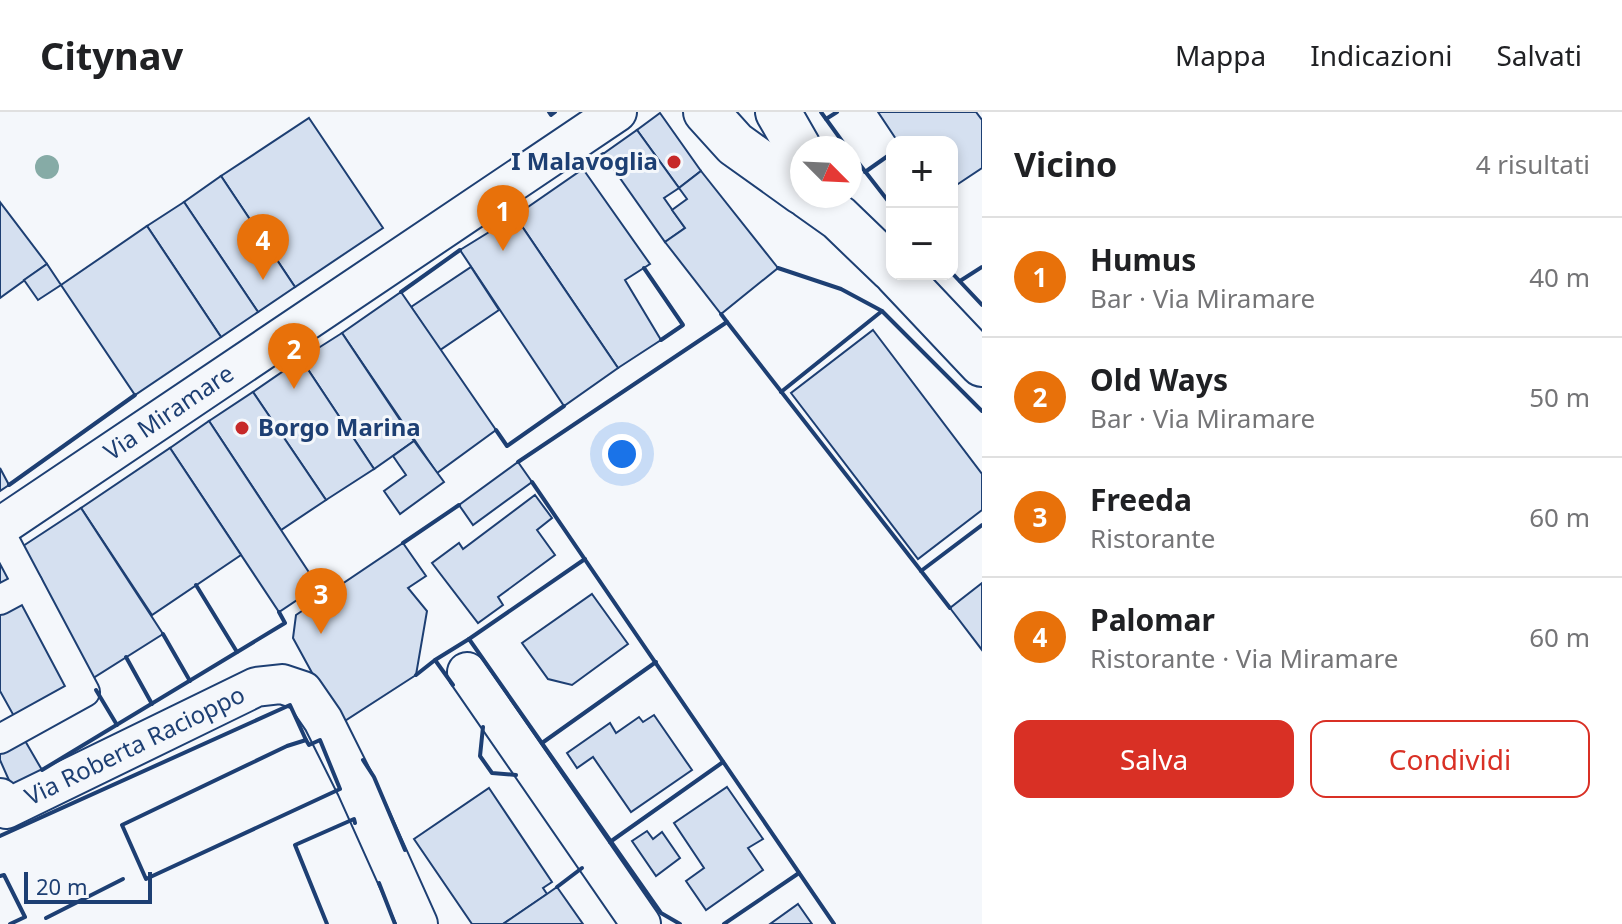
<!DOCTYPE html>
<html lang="it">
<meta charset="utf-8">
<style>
:root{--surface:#fff;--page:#f6f6f6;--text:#202124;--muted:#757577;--line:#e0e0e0;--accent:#d93025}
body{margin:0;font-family:"Noto Sans",sans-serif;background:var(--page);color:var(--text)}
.controls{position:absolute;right:24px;top:24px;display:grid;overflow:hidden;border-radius:16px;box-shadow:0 4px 12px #0003}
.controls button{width:72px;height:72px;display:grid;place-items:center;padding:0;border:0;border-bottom:2px solid var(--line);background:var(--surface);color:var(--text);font:40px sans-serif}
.compass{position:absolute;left:790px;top:24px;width:72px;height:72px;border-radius:50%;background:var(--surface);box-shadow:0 4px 12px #0003;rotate:114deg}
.scale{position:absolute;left:24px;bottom:20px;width:128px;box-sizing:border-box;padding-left:8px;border:4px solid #1d3f73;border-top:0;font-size:22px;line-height:28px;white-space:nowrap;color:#1d3f73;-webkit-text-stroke:6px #f4f7fb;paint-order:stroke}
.you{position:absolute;left:622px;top:342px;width:28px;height:28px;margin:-20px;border:6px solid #fff;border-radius:50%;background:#1a73e8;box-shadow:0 0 0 12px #1a73e833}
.badge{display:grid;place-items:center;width:52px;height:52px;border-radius:50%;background:var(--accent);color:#fff;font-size:26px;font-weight:700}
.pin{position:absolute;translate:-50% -66px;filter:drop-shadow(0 2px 4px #0008)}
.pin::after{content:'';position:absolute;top:42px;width:28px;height:24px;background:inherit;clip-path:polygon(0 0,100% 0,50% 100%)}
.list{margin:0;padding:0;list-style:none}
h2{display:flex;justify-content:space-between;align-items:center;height:104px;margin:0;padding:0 32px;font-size:34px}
h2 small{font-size:26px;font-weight:400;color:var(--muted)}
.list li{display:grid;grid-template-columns:52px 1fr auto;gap:24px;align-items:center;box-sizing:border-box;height:120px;padding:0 32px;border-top:2px solid var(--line)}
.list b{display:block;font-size:30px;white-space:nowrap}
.list p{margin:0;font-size:26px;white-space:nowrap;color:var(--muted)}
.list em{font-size:26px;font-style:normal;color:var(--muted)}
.actions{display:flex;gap:16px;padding:24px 32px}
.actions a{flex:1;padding:18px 0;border:2px solid var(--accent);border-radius:16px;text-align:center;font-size:28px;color:var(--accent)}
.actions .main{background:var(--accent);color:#fff}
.map{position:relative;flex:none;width:982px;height:812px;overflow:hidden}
header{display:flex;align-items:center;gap:48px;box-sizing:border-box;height:112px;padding:0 40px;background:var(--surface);border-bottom:2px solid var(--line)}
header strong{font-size:38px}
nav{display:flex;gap:44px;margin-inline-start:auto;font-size:28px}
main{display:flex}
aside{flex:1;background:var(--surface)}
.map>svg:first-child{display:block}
</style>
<header>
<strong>Citynav</strong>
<nav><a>Mappa</a><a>Indicazioni</a><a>Salvati</a></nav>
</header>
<main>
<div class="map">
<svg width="982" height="812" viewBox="0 0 982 812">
<rect width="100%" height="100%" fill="#f4f7fb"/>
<g fill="#d5e0f0" stroke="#1d3f73" stroke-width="2">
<path d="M878,0h98l6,8v48l-30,20v-46h-54z"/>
<path d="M660,1l41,58 -22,17 -42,-58z"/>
<path d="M309,6l74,110 -88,59 -74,-111z"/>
<path d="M637,18l42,58 -15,10 21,30 -20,14 -62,-88z"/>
<path d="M583,57l67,95 -25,16 36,60 -43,28 -103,-152z"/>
<path d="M701,59l77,97 -57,46 -56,-72 20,-14 -13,-18 15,-11 -8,-11z"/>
<path d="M221,64l74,111 -37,25 -74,-110z"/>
<path d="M0,90l47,62 -47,34z"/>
<path d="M184,90l74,110 -37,25 -74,-111z"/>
<path d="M515,104l103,152 -54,38 -104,-156z"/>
<path d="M147,114l74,111 -86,58 -74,-110z"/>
<path d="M47,152l14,21 -23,15 -14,-20z"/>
<path d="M471,155l28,43 -59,40 -29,-43z"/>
<path d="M401,180l95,138 -59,43 -95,-140z"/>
<path d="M873,218l109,144v36l-64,49 -127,-166z"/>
<path d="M342,221l72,108 -40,28 -73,-110z"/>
<path d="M301,247l73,110 -48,31 -73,-108z"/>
<path d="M253,280l73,108 -45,30 -72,-109z"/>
<path d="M209,309l109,165 -39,26 -109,-164z"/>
<path d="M414,329l30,41 -44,32 -16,-23 22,-16 -13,-19z"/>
<path d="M170,336l71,107 -89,60 -71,-107z"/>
<path d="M518,350l14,20 -59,43 -14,-20z"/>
<path d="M0,356l9,17 -9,6z"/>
<path d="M535,383l17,23 -15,12 18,25 -57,42 5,8 -25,18 -46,-60 27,-20 4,6z"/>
<path d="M81,396l82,126 -73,46 -70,-132z"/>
<path d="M403,431l23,33 -18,12 19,23 -11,64 -76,49 -47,-86 3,-23z"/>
<path d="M4,452l10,18 -14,7v-22z"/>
<path d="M982,471v67l-32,-42z"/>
<path d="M592,482l36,50 -56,41 -24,-6 -26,-36z"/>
<path d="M23,487l48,88 -56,31 -15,-27v-79z"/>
<path d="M654,603l38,55 -61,42 -38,-55 -16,11 -10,-15 43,-30 6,10 23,-16 4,5z"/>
<path d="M24,627l18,31 -30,17 -12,-27v-7z"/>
<path d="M727,675l36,52 -15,9 15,22 -57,40 -20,-29 18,-13 -30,-45z"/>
<path d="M489,676l63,94 -9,6 4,6 -44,30h-31l-58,-85z"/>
<path d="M647,719l6,8 9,-7 18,26 -24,18 -24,-35z"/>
<path d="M557,775l26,37h-80l44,-30z"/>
<path d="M798,792l14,20h-42z"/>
</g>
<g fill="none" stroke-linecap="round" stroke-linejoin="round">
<defs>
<g id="pedestrian">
<path d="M0,420l85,160 -85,47"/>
<path d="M0,488l28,-15"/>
</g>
<g id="minor">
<path d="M0,415l617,-415"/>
<path d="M467,560l174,252"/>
<path d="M0,686l6,11 250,-122 26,-3 21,7 20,29 33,66 62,138"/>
</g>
<g id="tertiary">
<path d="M706,0l29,32 67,48"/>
<path d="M778,0l24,42"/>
<path d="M808,84l31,22 53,51"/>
<path d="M897,162l85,90"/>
</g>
</defs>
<use href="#pedestrian" stroke="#1d3f73" stroke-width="32"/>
<use href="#minor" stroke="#1d3f73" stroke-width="42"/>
<use href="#tertiary" stroke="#1d3f73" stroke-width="48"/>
<use href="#pedestrian" stroke="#f4f7fb" stroke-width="28"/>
<use href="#minor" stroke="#f4f7fb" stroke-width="38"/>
<use href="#tertiary" stroke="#f4f7fb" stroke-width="44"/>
<g stroke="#1d3f73" stroke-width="4">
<path d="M549,0l2,3 4,-3"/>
<path d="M821,0l26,36"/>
<path d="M826,7l11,-7"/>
<path d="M850,40l42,54"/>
<path d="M583,57l20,-15"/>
<path d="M865,60l27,-19"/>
<path d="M644,156l39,57 -22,15"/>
<path d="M778,156l63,21 41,22"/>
<path d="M952,161l30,32"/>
<path d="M960,169l22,-14"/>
<path d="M401,180l59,-42"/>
<path d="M727,210l223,286"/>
<path d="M781,280l101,-81 100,100"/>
<path d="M496,318l11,16 57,-40"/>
<path d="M518,350l209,-140 -6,-8"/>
<path d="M532,370l302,442"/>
<path d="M9,373l126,-90"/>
<path d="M403,431l56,-38"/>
<path d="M921,459l61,-46"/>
<path d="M196,473l41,67"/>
<path d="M163,522l27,47"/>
<path d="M469,527l116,-80"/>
<path d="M126,545l26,47"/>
<path d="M416,563l19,-15"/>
<path d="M453,573l-18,-25 34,-21 192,274 19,11"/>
<path d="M96,578l21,35"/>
<path d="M483,615l-3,29 12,17 24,2"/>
<path d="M306,628l3,5 11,-5 20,49 -194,90 -24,-54 165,-79z"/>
<path d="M542,631l114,-81"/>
<path d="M363,648l11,17 31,73"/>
<path d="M42,658l243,-147 -6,-11"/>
<path d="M0,724l290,-131 16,35"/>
<path d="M610,730l113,-80"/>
<path d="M0,764l4,-1 21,42 -15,7"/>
<path d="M379,771l16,41"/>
<path d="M557,775l25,-19"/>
<path d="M46,806l77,-39"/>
<path d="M327,812l-32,-79 59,-26 1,4"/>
<path d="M724,812l75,-51"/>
</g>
</g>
<circle fill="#86aba6" cx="47" cy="55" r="12"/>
<g fill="#c62828" stroke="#f4f7fb" stroke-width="3">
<circle cx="674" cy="50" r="8"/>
<circle cx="242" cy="316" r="8"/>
</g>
<g text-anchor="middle" stroke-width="6" stroke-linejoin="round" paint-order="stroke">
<g font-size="24" font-weight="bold" fill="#1d3f73" stroke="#f4f7fb" text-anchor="end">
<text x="658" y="58">I Malavoglia</text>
<text x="258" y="324" text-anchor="start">Borgo Marina</text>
</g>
<g font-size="24" fill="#1d3f73" stroke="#f4f7fb">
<text transform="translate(169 301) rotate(-34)" y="8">Via Miramare</text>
<text transform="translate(135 634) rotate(-26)" y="8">Via Roberta Racioppo</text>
</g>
</g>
</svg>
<div class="controls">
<button>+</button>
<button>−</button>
</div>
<svg class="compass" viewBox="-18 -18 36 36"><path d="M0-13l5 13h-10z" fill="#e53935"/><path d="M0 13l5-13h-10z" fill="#757577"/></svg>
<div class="scale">20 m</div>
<div class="you"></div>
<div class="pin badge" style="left:503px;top:139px;background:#e8710a">1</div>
<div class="pin badge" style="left:294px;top:277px;background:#e8710a">2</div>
<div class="pin badge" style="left:321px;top:522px;background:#e8710a">3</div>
<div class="pin badge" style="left:263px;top:168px;background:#e8710a">4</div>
</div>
<aside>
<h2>Vicino<small>4 risultati</small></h2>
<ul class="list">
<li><span class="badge" style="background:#e8710a">1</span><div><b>Humus</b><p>Bar · Via Miramare</p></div><em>40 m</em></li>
<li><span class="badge" style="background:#e8710a">2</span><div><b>Old Ways</b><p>Bar · Via Miramare</p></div><em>50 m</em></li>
<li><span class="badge" style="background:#e8710a">3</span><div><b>Freeda</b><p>Ristorante</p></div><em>60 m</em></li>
<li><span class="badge" style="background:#e8710a">4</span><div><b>Palomar</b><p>Ristorante · Via Miramare</p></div><em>60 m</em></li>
</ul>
<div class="actions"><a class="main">Salva</a><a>Condividi</a></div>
</aside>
</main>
